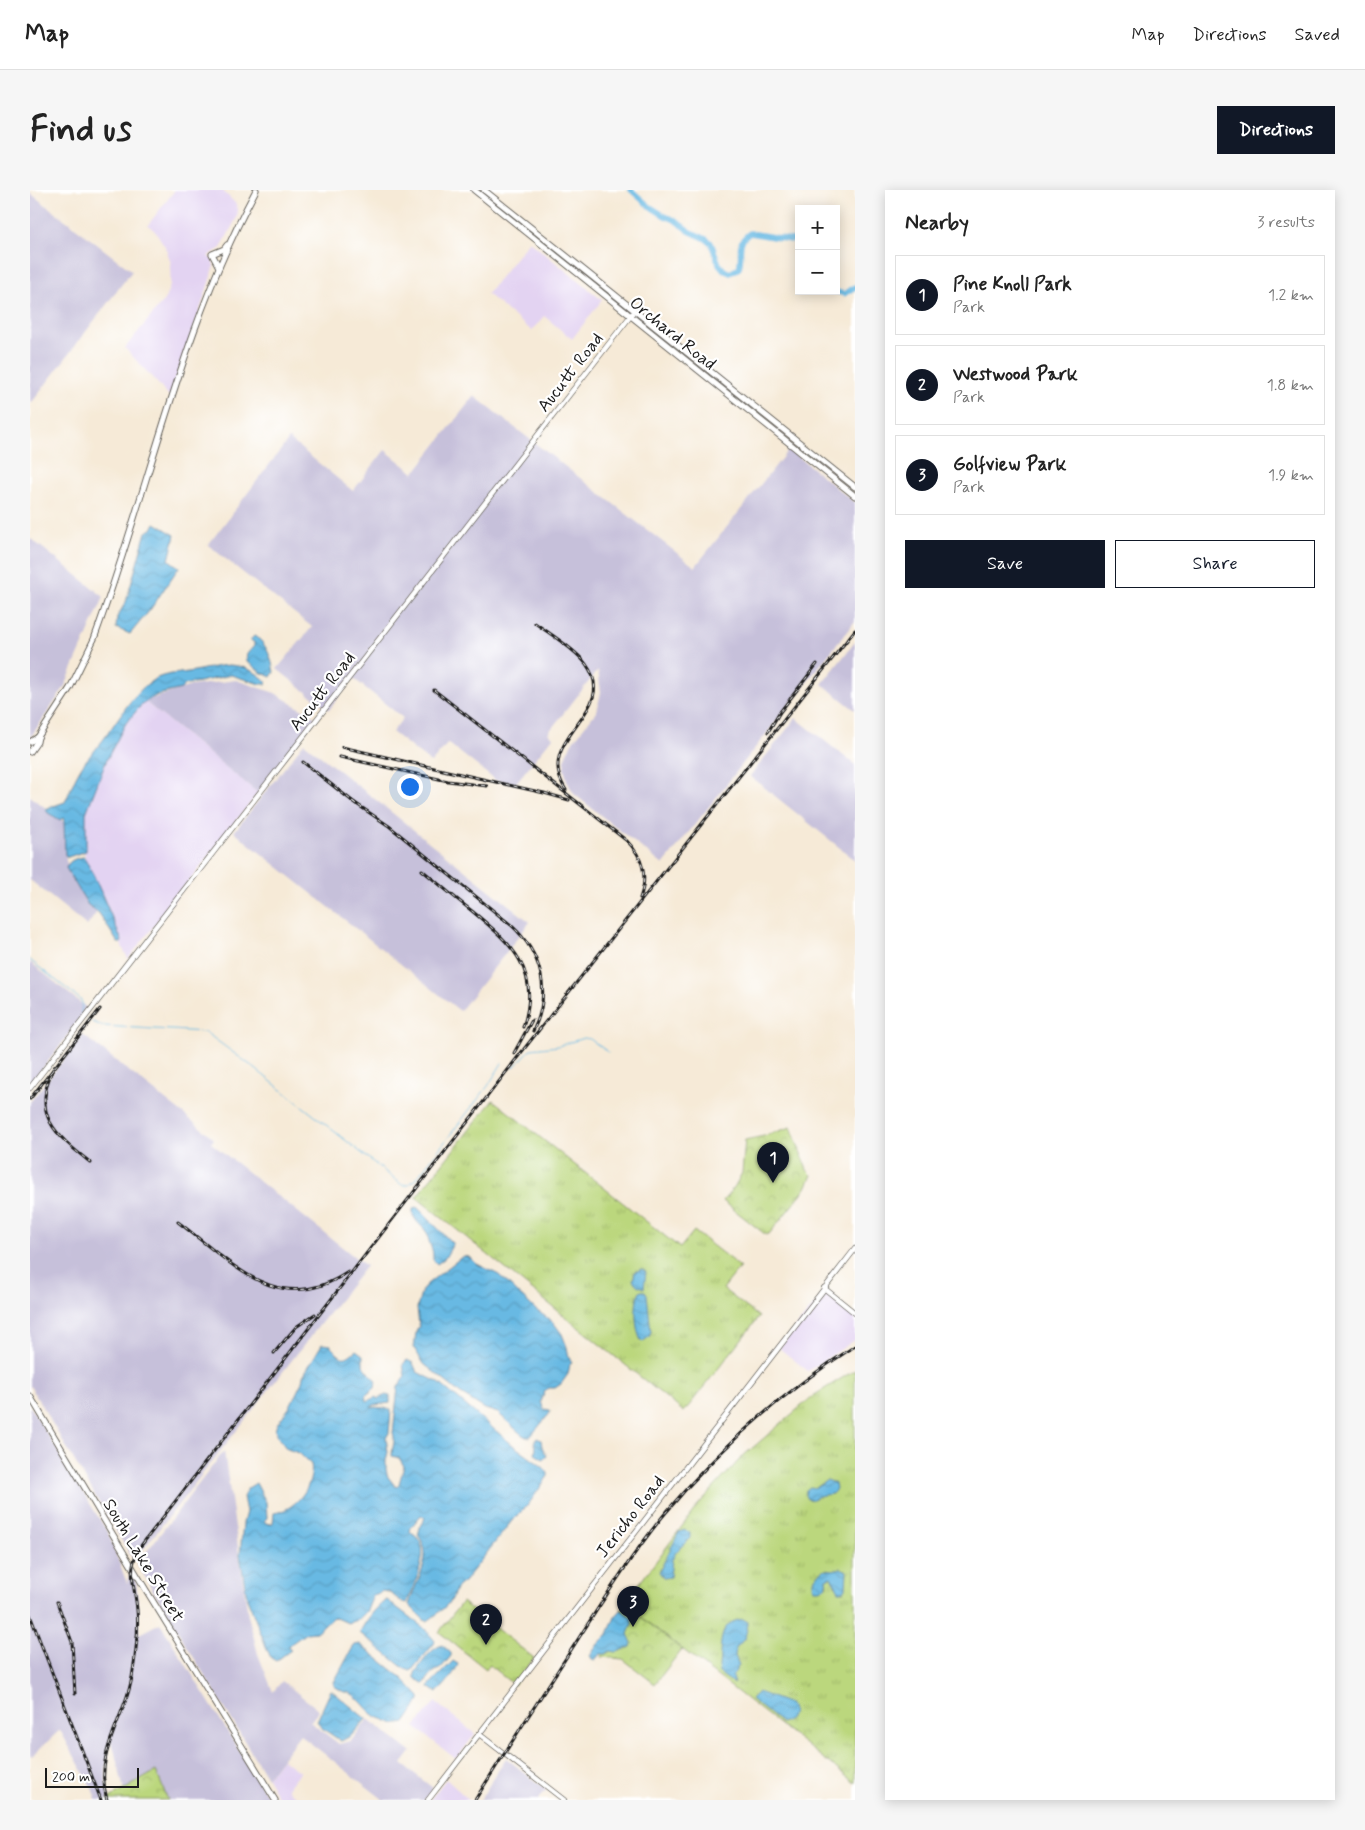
<!DOCTYPE html>
<meta charset="utf-8">
<style>
:root{--surface:#fff;--page:#f6f6f6;--text:#222;--muted:#767676;--line:#e0e0e0;--accent:#111827}
body{margin:0;font-family:Mynerve,sans-serif;background:var(--page);color:var(--text)}
.controls{position:absolute;right:15px;top:15px;display:grid;overflow:hidden;border-radius:0px;box-shadow:0 2px 12px #0003}
.controls button{width:45px;height:45px;display:grid;place-items:center;padding:0;border:0;border-bottom:1px solid var(--line);background:var(--surface);color:var(--text);font:25px sans-serif}
.scale{position:absolute;left:15px;bottom:12px;width:94px;box-sizing:border-box;padding-left:5px;border:2px solid #1c1c1c;border-top:0;font-size:14px;line-height:18px;white-space:nowrap;color:#1c1c1c;-webkit-text-stroke:4px #fff;paint-order:stroke}
.you{position:absolute;left:379px;top:596px;width:18px;height:18px;margin:-12px;border:4px solid #fff;border-radius:50%;background:#1a73e8;box-shadow:0 0 0 8px #1a73e833}
.badge{display:grid;place-items:center;width:32px;height:32px;border-radius:50%;background:var(--accent);color:#fff;font-size:16px;font-weight:700}
.pin{position:absolute;translate:-50% -41px;filter:drop-shadow(0 1px 2px #0008)}
.pin::after{content:'';position:absolute;top:26px;width:18px;height:15px;background:inherit;clip-path:polygon(0 0,100% 0,50% 100%)}
.list{margin:0;padding:0;list-style:none}
h2{display:flex;justify-content:space-between;align-items:center;height:65px;margin:0;padding:0 20px;font-size:21px}
h2 small{font-size:16px;font-weight:400;color:var(--muted)}
.list li{display:grid;grid-template-columns:32px 1fr auto;gap:15px;align-items:center;box-sizing:border-box;height:80px;margin:0 10px 10px;padding:0 10px;border:1px solid var(--line);border-radius:0px}
.list b{display:block;font-size:19px;white-space:nowrap}
.list p{margin:0;font-size:16px;white-space:nowrap;color:var(--muted)}
.list em{font-size:16px;font-style:normal;color:var(--muted)}
.actions{display:flex;gap:10px;padding:15px 20px}
.actions a{flex:1;padding:11px 0;border:1px solid var(--accent);border-radius:0px;text-align:center;font-size:18px;color:var(--accent)}
.actions .main{background:var(--accent);color:#fff}
.map{position:relative;flex:none;width:825px;height:1610px;overflow:hidden;border-radius:0px}
header{display:flex;align-items:center;gap:30px;box-sizing:border-box;height:70px;padding:0 25px;background:var(--surface);border-bottom:1px solid var(--line)}
header strong{font-size:24px}
nav{display:flex;gap:28px;margin-inline-start:auto;font-size:18px}
.intro{display:flex;align-items:center;justify-content:space-between;box-sizing:border-box;height:120px;padding:0 30px}
h1{margin:0;font-size:35px}
.button{padding:12px 22px;border-radius:0px;background:var(--accent);color:#fff;font-size:18px;font-weight:700}
main{display:flex;gap:30px;padding:0 30px}
aside{flex:1;background:var(--surface);border-radius:0px;box-shadow:0 2px 12px #0003}
.map>svg:first-child{display:block}
</style>
<header>
<strong>Map</strong>
<nav><a>Map</a><a>Directions</a><a>Saved</a></nav>
</header>
<div class="intro"><h1>Find us</h1><a class="button">Directions</a></div>
<main>
<div class="map">
<svg width="825" height="1610" viewBox="0 0 825 1610">
<defs>
<pattern id="grass-tufts" width="24" height="20" patternUnits="userSpaceOnUse" patternTransform="scale(1.25)"><rect width="24" height="20" fill="#bbd77d"/><path d="M3 7l-1-3M5 7V3M7 7l1-3M15 17l-1-3M17 17v-4M19 17l1-3" fill="none" stroke="#a0b86b"/></pattern>
<pattern id="park-crowns" width="20" height="18" patternUnits="userSpaceOnUse" patternTransform="scale(1.25)"><rect width="20" height="18" fill="#bbd77d"/><path d="M2 6a3 3 0 1 1 6 0M12 15a3 3 0 1 1 6 0" fill="none" stroke="#a0b86b"/></pattern>
<pattern id="water-waves" width="16" height="10" patternUnits="userSpaceOnUse" patternTransform="scale(1.25)"><rect width="16" height="10" fill="#68b9e3"/><path d="M0 5q4-4 8 0t8 0" fill="none" stroke="#5a9ec2"/></pattern>
</defs>
<rect width="100%" height="100%" fill="#fff"/>
<filter id="ink" filterUnits="userSpaceOnUse"><feTurbulence type="fractalNoise" baseFrequency=".02" numOctaves="2"/><feDisplacementMap in="SourceGraphic" scale="10" xChannelSelector="R" yChannelSelector="G"/><feConvolveMatrix kernelMatrix="1 2 1 2 8 2 1 2 1" color-interpolation-filters="sRGB"/></filter>
<filter id="wash" filterUnits="userSpaceOnUse"><feTurbulence type="fractalNoise" baseFrequency=".0096" numOctaves="4" result="noise"/><feDisplacementMap in="SourceGraphic" scale="20" xChannelSelector="R" yChannelSelector="G"/><feGaussianBlur stdDeviation="1.12" result="paint"/><feColorMatrix in="noise" values="0 0 0 0 0 0 0 0 0 0 0 0 0 0 0 0 0 1.4 0 .05"/><feComposite in="paint" operator="in"/></filter>
<g filter="url(#wash)">
<rect width="100%" height="100%" fill="#f6ead7"/>
<g fill="#e3d3f2">
<path d="M145,0h47l14,14 2,6 -1,7 -16,31 -13,8 5,4 1,7 -43,131 -46,-50 40,-49 5,-14 1,-21 -5,-16 -10,-16 -8,-7z"/>
<path d="M499,51l73,59 -30,39 -28,-23 -12,15 -45,-37z"/>
<path d="M114,511l114,92 -130,166 -23,-49 -20,-50 -3,-45 37,-86z"/>
<path d="M794,1103l31,24v23l-47,31 -29,-23z"/>
<path d="M405,1512l40,32 -19,25 -41,-32z"/>
<path d="M252,1569l18,13 -13,17 13,11h-20l-13,-22z"/>
<path d="M416,1589l23,21h-39z"/>
</g>
<g fill="#c6c0da">
<path d="M0,3l102,78 -102,134z"/>
<path d="M444,206l221,171 94,-118 66,54v118l-192,244 -89,-71 -7,-13 -3,-14 3,-15 7,-12 22,-28 3,-11 2,-9 -3,-22 -50,63 5,4 -38,47 -20,-4 -47,-37 -17,20 -39,-31 11,-14 -50,-40 -24,32 -52,-41 35,-42 -104,-82 81,-106 64,52 32,-41 29,23z"/>
<path d="M0,348l74,59 -40,91 -34,50z"/>
<path d="M825,452v68l-33,-26z"/>
<path d="M206,490l39,13 41,25 -58,75 -114,-92 47,-15z"/>
<path d="M766,528l59,47v95l-105,-84z"/>
<path d="M274,553l226,179 -70,89 -226,-179z"/>
<path d="M0,606l34,26 2,39 20,40 11,11 -10,14 -57,-46z"/>
<path d="M0,772l58,47 -58,76z"/>
<path d="M53,845l127,100 4,4 -3,4 155,123 -232,295 -104,-175v-284z"/>
<path d="M0,1216l78,127 19,50 3,-11 6,10 3,26v26l21,-11 110,177h-102l-12,-29 -32,19 -12,-49 -3,8 -3,18v15l3,18h-13l-4,-12 -32,-58 -29,27 -1,-2z"/>
<path d="M194,1261l24,164 10,39 15,38 9,-11 37,29 -9,12 29,22 12,-3 17,-22 43,33 -9,12 31,24 -8,12h-41l-84,-65 -33,43 -130,-214z"/>
<path d="M476,1568l40,32 -8,10h-58z"/>
</g>
<g fill="url(#grass-tufts)" stroke="#6c7a4c">
<path d="M463,910l187,148 14,-17 46,36 -17,22 36,28 -75,95 -268,-215z"/>
<path d="M825,1180v413l-231,-179 74,-99 45,-49 70,-60z"/>
</g>
<g fill="url(#park-crowns)" stroke="#6c7a4c">
<path d="M761,937l16,43 5,5 -6,13 -36,45 -4,2 -43,-34 12,-15 7,-13 3,-33 19,-4z"/>
<path d="M432,1412l72,56 -20,27 -25,-20 -3,4 -47,-37z"/>
<path d="M594,1414l58,45 -27,35 -32,-25 -22,-2z"/>
<path d="M126,1581l12,29h-59l-1,-1z"/>
</g>
<g fill="url(#water-waves)" stroke="#426a80">
<path d="M125,333l20,12 -6,25 10,7 -29,43 -20,24 -14,-6 1,-11 9,-15 20,-70 6,-3z"/>
<path d="M224,446c12,5 18,24 20,36l-3,5 -11,-5 -14,-12 1,-6 7,-8v-4l-4,-2z"/>
<path d="M199,475c16,1 26,6 37,16l1,3h-7l-29,-9 -46,10 -4,4 -24,6 -14,8 -17,20 -19,36 -21,54v38l-18,6 -3,-2 -1,-35 -1,-2 -3,2 -12,-7 -3,-4 20,-7c5,-10 8,-21 14,-31 6,-11 14,-18 21,-27 15,-19 33,-53 55,-65 8,-4 16,-5 25,-6 16,-1 32,-7 49,-8z"/>
<path d="M54,667l10,19 28,65 -1,2h-3l-19,-30 -11,-8 -22,-37c3,-8 10,-10 18,-11z"/>
<path d="M387,1017l36,37 -8,14 -8,6 -4,-4c0,-13 -1,-8 -4,-19 -2,-6 1,-3 -2,-8 -5,-9 -15,-11 -14,-24z"/>
<path d="M433,1066l6,1 8,7 22,11 37,35 17,12 9,12 5,13 2,11 3,4 -2,2 -2,10 -7,10 -6,4h-6l-4,3 -4,11 3,7 6,1v3l-20,24h-4l-5,-3 -23,-21 -13,-4 -24,-15 -37,-30 -10,-16 2,-16 3,-6 -2,-18 5,-18 5,-6z"/>
<path d="M612,1079l4,3 -2,16 -7,-3 -4,-5 2,-8z"/>
<path d="M611,1101h4l2,3 4,38 -2,5 -7,5c-7,-9 -9,-43 -1,-51z"/>
<path d="M292,1154l9,1v2c11,11 12,15 25,3l7,5v10l13,16 -1,7 -10,8 2,5 9,-4 1,2 9,-4 4,1v7l-16,2 -3,2 15,1 5,2 -2,23 -3,5 2,14 -2,8v10l2,7 8,10 3,-3 5,-18 -5,-8 -7,-2c0,-9 4,-16 1,-23l5,-46 7,-11 -2,-12 4,-4 6,3 4,9 21,10 76,64 29,21 5,6v3l-20,29 -17,17 -47,60c-12,8 -7,7 -12,17 -2,4 -20,20 -25,22l-3,-1 -15,-15c5,-23 27,-47 9,-70l3,-11 3,-4 1,-2 -4,-3 -10,12 -1,5c6,4 11,8 12,15 3,15 -9,42 -15,56h-4l-14,-11 -7,-1 -9,5 -7,16 -4,4 -5,4 -9,3 -15,-6 -17,15 -10,1 -18,13v2l3,2 -15,11 -5,-3 -4,-9 -20,-51 -7,-43 3,-32 3,-11 -3,-15 5,-9 8,-5 10,19 1,16 -3,3 4,3 5,-1 1,-10c22,-3 41,-28 37,-49l-4,-3 -8,-8 -12,-4 -8,-10 -4,-9 2,-6 12,-16 13,-26 1,-6z"/>
<path d="M507,1248l4,2 1,7 5,9 -4,3 -8,-5 1,-6 -2,-6z"/>
<path d="M797,1290l8,4 1,4c-3,8 -6,6 -13,7 -7,1 -9,6 -16,4l-2,-4 1,-5 4,-3 6,1z"/>
<path d="M655,1340l5,3v5l-14,14 -4,8 -2,17 -6,1 -5,-6 20,-40z"/>
<path d="M811,1378l6,3 -1,17 -2,3h-5l-8,-14 -5,2 1,7 -7,3h-6l-1,-4 2,-8 10,-8 8,1z"/>
<path d="M357,1410l37,28 11,13 -1,3 -23,27 -6,-2 -45,-36c2,-8 19,-30 27,-33z"/>
<path d="M591,1420l2,1 9,7v6l-4,10 4,9 -1,4 -14,5 -7,-1 -4,3h-6l-5,6 -3,-1 -2,-3 8,-12 10,-10 7,-17z"/>
<path d="M713,1429l5,3v2l-3,14 -9,10 -1,8 4,9 -7,12 2,7 -16,-12c5,-20 -4,-50 25,-53z"/>
<path d="M330,1454l40,32 20,21v4l-15,22c-10,3 -14,-1 -23,-4 -15,-4 -24,-28 -38,-27l-10,-6v-4l18,-33 3,-4z"/>
<path d="M412,1455l9,8v3l-10,12 -9,5 -8,11 -9,-6v-5c7,-10 15,-24 27,-28z"/>
<path d="M423,1471l5,3c-2,7 -16,27 -22,28l-7,-5 2,-4z"/>
<path d="M301,1500l35,29 -15,17 -10,5 -18,-12 -6,-8z"/>
<path d="M728,1502l32,12 3,9 -6,8 -6,2 -30,-24z"/>
</g>
<g fill="none" stroke-linecap="round" stroke-linejoin="round">
<g stroke="#68b9e3" stroke-width="1">
<path d="M0,770l51,40 1,3 -1,10"/>
<path d="M57,829l2,1"/>
<path d="M62,832l11,4 102,6 48,35 149,118h6l8,-6 72,-93 14,-23"/>
<path d="M483,878l18,-19 27,-3 26,-8 6,1 18,13"/>
</g>
<g stroke="#68b9e3" stroke-width="5.5">
<path d="M601,0l18,16 16,10 10,4 14,11 17,8 5,4 8,21 5,6 6,3 9,-5c5,-16 -5,-24 11,-35l41,7 8,-1"/>
<path d="M805,101l9,3 11,-7"/>
</g>
</g>
</g>
<g filter="url(#ink)">
<g fill="none" stroke-linecap="round" stroke-linejoin="round">
<defs>
<g id="secondary">
<path d="M0,898l602,-774"/>
<path d="M794,1098l31,25"/>
<path d="M449,1544l85,66"/>
<path d="M398,1610l427,-551"/>
</g>
<g id="primary">
<path d="M444,0l381,306"/>
<path d="M454,0l371,297"/>
<path d="M189,77l-7,-13 12,-5 3,-4"/>
<path d="M0,552l8,-5"/>
<path d="M0,562l7,-10 1,-5 32,-49 24,-49c55,-149 86,-308 162,-449"/>
<path d="M0,1206l116,194 129,210"/>
</g>
</defs>
<use href="#secondary" stroke="#68645d" stroke-width="6"/>
<use href="#primary" stroke="#68645d" stroke-width="7"/>
<use href="#secondary" stroke="#fff" stroke-width="4.5"/>
<use href="#primary" stroke="#fff" stroke-width="5"/>
<defs>
<g id="rail">
<path d="M505,433c15,11 41,27 51,41 36,49 -55,74 -20,126"/>
<path d="M404,500l193,151c16,16 21,36 13,57"/>
<path d="M738,542l12,-20 37,-48"/>
<path d="M312,557l202,46 25,7"/>
<path d="M310,567l108,24 39,5"/>
<path d="M273,572l53,42"/>
<path d="M322,611l37,25 122,99c31,28 41,68 22,106"/>
<path d="M392,680c17,14 33,28 50,41 40,33 70,60 51,116"/>
<path d="M484,863l18,-33"/>
<path d="M24,877c-24,48 2,68 37,96"/>
<path d="M0,909l70,-90"/>
<path d="M148,1032c53,40 100,97 170,50"/>
<path d="M244,1163l22,-26 19,-13"/>
<path d="M27,1412l15,40 3,52"/>
<path d="M0,1425l71,185"/>
<path d="M77,1610c-14,-49 20,-83 26,-129 3,-19 6,-41 4,-61 -2,-24 -11,-40 3,-63l384,-498 331,-419"/>
<path d="M445,1610c32,-51 65,-102 98,-153 29,-45 57,-90 90,-131 54,-66 120,-124 192,-170"/>
</g>
</defs>
<use href="#rail" stroke="#1c1c1c" stroke-width="3"/>
<use href="#rail" stroke="#fff" stroke-width="1" stroke-dasharray="4" stroke-linecap="butt"/>
</g>
</g>
<g text-anchor="middle" stroke-width="4.5" stroke-linejoin="round" paint-order="stroke">
<g font-size="18" fill="#1c1c1c" stroke="#fff">
<text transform="translate(643 143) rotate(39)" y="6">Orchard Road</text>
<text transform="translate(540 182) rotate(-52)" y="6">Aucutt Road</text>
<text transform="translate(292 501) rotate(-52)" y="6">Aucutt Road</text>
<text transform="translate(600 1326) rotate(-52)" y="6">Jericho Road</text>
<text transform="translate(114 1370) rotate(59)" y="6">South Lake Street</text>
</g>
</g>
</svg>
<div class="controls">
<button>+</button>
<button>−</button>
</div>
<div class="scale">200 m</div>
<div class="you"></div>
<div class="pin badge" style="left:743px;top:993px">1</div>
<div class="pin badge" style="left:456px;top:1455px">2</div>
<div class="pin badge" style="left:603px;top:1437px">3</div>
</div>
<aside>
<h2>Nearby<small>3 results</small></h2>
<ul class="list">
<li><span class="badge">1</span><div><b>Pine Knoll Park</b><p>Park</p></div><em>1.2 km</em></li>
<li><span class="badge">2</span><div><b>Westwood Park</b><p>Park</p></div><em>1.8 km</em></li>
<li><span class="badge">3</span><div><b>Golfview Park</b><p>Park</p></div><em>1.9 km</em></li>
</ul>
<div class="actions"><a class="main">Save</a><a>Share</a></div>
</aside>
</main>
